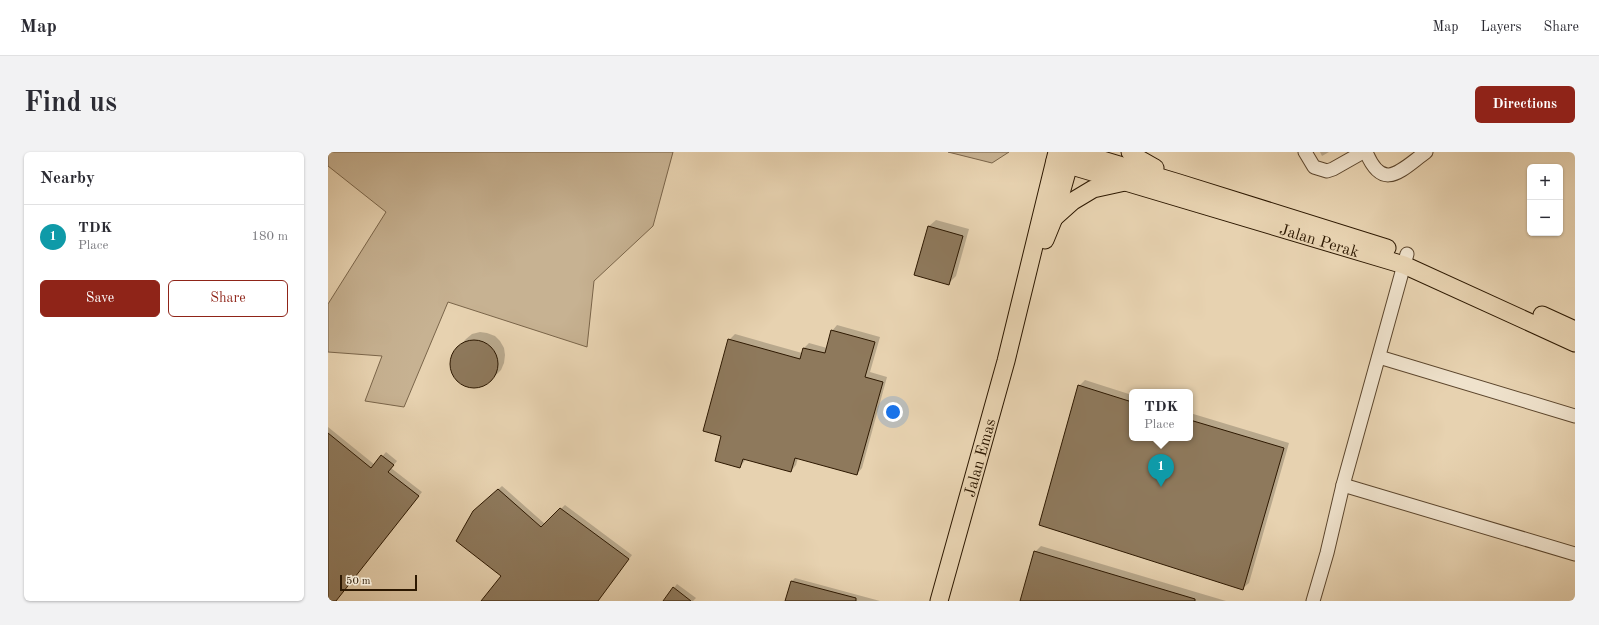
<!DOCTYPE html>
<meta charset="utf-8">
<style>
:root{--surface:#fff;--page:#f2f2f3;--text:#2b2b33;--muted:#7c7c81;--line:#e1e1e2;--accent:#8f2418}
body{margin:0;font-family:"Old Standard TT",serif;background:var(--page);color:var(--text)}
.controls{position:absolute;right:12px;top:12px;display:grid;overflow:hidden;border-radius:6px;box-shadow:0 1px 3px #0004}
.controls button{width:36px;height:36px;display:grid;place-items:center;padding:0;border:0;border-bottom:1px solid var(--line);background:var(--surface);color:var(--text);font:20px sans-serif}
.scale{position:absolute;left:12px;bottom:10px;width:77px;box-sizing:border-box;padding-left:4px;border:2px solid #2d1801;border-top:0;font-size:11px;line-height:14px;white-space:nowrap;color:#2d1801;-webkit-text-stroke:3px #efe2cc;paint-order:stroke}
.you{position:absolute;left:565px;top:260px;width:14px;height:14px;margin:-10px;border:3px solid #fff;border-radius:50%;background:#1a73e8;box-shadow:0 0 0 6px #1a73e833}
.badge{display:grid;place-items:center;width:26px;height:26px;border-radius:50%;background:var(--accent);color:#fff;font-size:13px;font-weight:700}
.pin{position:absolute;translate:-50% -33px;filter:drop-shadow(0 1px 2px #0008)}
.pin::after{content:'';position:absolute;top:21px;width:14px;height:12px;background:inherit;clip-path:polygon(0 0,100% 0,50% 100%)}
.popup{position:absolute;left:801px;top:237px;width:64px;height:52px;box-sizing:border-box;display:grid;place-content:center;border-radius:6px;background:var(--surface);filter:drop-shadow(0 1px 3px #0005);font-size:13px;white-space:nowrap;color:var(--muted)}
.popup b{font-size:15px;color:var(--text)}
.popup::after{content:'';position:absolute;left:50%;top:100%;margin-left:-8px;border:8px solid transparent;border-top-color:var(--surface)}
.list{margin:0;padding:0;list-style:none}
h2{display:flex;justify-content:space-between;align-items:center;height:52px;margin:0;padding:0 16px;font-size:17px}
h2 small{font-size:13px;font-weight:400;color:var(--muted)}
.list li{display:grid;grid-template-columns:26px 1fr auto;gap:12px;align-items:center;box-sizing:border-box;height:64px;padding:0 16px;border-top:1px solid var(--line)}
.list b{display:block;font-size:15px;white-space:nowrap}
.list p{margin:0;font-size:13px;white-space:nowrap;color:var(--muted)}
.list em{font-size:13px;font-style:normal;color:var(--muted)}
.actions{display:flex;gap:8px;padding:12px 16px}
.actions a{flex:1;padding:9px 0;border:1px solid var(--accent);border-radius:6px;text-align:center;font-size:14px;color:var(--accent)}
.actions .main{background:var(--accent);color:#fff}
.map{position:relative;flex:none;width:1247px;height:449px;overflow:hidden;border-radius:6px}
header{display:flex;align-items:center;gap:24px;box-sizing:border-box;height:56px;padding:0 20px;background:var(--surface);border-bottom:1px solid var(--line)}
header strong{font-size:19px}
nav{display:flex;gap:22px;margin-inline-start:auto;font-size:14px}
.intro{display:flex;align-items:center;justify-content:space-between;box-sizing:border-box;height:96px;padding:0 24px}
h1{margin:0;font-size:28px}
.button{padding:10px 18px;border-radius:6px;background:var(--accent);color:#fff;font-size:14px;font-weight:700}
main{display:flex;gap:24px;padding:0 24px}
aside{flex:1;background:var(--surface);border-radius:6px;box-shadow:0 1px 3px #0004}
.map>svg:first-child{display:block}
</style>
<header>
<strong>Map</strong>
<nav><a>Map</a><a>Layers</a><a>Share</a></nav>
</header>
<div class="intro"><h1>Find us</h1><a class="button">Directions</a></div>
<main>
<aside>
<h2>Nearby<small></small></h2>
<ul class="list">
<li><span class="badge" style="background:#0f9aa8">1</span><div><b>TDK</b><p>Place</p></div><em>180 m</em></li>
</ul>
<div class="actions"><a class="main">Save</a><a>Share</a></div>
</aside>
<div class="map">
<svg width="1247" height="449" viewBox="0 0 1247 449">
<rect width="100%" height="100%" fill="#e7d2b0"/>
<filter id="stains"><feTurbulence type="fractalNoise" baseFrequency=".005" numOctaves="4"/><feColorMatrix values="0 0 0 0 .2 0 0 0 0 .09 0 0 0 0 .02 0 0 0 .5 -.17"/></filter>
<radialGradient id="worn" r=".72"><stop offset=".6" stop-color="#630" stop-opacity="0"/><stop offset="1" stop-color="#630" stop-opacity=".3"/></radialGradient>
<g fill="#c7b292" stroke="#7a654a">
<path d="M0,0h345l-20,74 -59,55 -7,66 -139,-45 -44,105 -39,-6 17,-45 -54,-4v-48l58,-92 -58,-46z"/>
<path d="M620,0h61l-17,11z"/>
</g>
<g fill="#0003">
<path d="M992,0h9l-7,4z"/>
<path d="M608,68l33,9 -13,47 -7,7 -21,-56z"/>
<path d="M509,173l43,12 -10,35 17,5 -25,91 -5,6 -59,-16 -2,7 -5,6 -45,-12 -6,8 -17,-32 6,-95 6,-6 67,19 2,-5 5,-5 18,5 5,-17z"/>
<path d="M152,180l7,1 8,3 5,5 4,7 1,7 -1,8 -3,7 -8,8 -6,5 -7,3 -7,1 -8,-2 -7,-4 -5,-6 -2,-7v-8l2,-7 13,-14 6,-5z"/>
<path d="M757,228l47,15v43h58v-25l99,30 -40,140 -6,5 -164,-202z"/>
<path d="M0,275l47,38 11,-13 11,9 -6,7 31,24 -87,109h-7z"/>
<path d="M174,334l43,38 20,-19 67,50 -34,46h-115l20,-25 -25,-68z"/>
<path d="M713,394l185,55h-205l14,-49z"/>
<path d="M467,426l85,23h-94l6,-20z"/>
<path d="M349,432l19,14 -3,3h-29z"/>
</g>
<g fill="#8e795c" stroke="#2d1801">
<path d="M600,74l35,10 -14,49 -35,-10z"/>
<path d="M503,178l44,12 -10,35 18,5 -26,93 -62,-17 -4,14 -48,-13 -3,9 -25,-7 6,-25 -18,-5 25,-92 72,20 3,-11 22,5z"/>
<circle cx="146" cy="212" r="24"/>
<path d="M750,233l54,17v36h58v-18l94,28 -41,142 -204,-65z"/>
<path d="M0,281l43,35 10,-13 13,10 -6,7 31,24 -83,105h-8z"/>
<path d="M170,337l43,38 19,-19 69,51 -31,42h-117l20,-25 -45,-35 17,-30z"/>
<path d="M706,399l161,48v2h-175z"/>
<path d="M463,429l65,17v3h-71z"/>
<path d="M345,435l18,14h-28z"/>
</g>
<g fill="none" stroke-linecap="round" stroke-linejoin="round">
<defs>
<g id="minor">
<path d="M977,0l9,15 13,4 6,-2 30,-17"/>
<path d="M1038,0c17,41 35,18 60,0"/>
<path d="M1051,205l196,59"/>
<path d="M1015,333l232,69"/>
<path d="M985,449l14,-48 16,-68 64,-231"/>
</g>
<g id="major">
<path d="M748,0l103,31 208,65"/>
<path d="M802,0l4,4 21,12"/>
<path id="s1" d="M727,9l349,104 171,78"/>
<path d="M726,66l19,-17 20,-12 32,-7"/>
<path d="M717,88l9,-22 18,-64"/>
<path d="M1214,163l33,15"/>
<path id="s2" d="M611,449l67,-240 51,-209"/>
</g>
</defs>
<use href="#minor" stroke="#5c462d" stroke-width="15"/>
<use href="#major" stroke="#2d1801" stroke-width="19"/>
<use href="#minor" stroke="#efe2cc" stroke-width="13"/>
<use href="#major" stroke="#e7d2b0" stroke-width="17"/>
</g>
<g text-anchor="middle" stroke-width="3" stroke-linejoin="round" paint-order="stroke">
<g font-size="16" fill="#2d1801" stroke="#efe2cc">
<text dy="6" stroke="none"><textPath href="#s1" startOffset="276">Jalan Perak</textPath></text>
<text dy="6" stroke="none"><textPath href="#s2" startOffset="149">Jalan Emas</textPath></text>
</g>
</g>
<rect width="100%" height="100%" filter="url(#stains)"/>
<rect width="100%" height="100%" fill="url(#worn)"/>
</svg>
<div class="controls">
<button>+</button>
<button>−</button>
</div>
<div class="scale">50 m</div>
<div class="you"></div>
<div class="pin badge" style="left:833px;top:335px;background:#0f9aa8">1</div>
<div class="popup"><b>TDK</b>Place</div>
</div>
</main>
